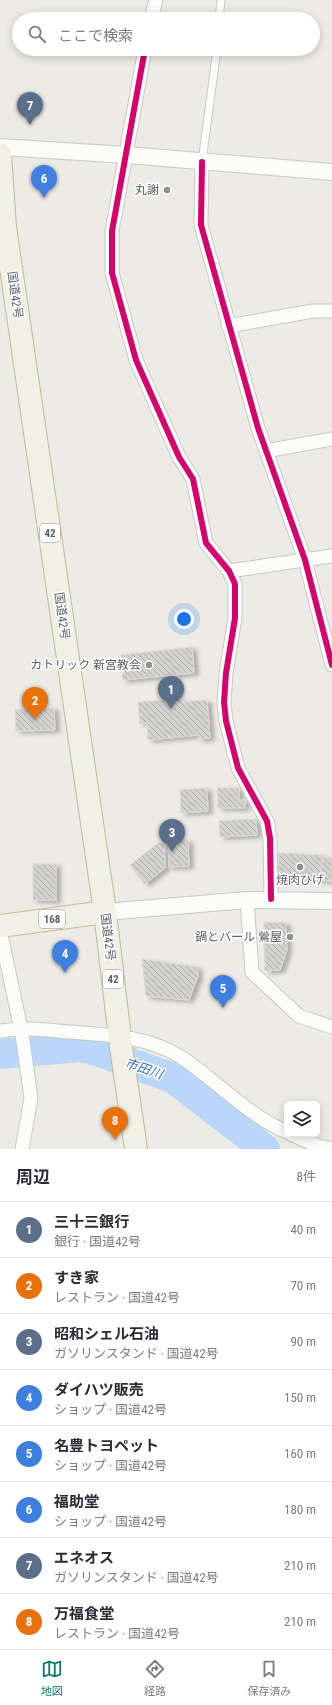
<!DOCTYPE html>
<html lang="ja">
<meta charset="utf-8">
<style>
:root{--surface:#fff;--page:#f7f7f7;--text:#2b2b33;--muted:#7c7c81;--line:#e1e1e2;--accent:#0f766e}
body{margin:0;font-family:"Roboto Condensed","Noto Sans JP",sans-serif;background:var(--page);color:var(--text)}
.controls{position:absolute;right:12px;bottom:12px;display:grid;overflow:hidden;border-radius:6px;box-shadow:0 2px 10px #0003}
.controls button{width:36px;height:36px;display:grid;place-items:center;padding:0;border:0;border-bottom:1px solid var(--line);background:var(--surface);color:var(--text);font:20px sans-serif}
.you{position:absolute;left:184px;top:619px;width:14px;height:14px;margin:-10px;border:3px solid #fff;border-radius:50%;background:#1a73e8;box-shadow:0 0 0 6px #1a73e833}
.badge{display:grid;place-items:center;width:26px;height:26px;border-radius:50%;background:var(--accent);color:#fff;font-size:13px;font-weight:700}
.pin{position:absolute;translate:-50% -33px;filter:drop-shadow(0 1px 2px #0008)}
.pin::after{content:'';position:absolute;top:21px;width:14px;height:12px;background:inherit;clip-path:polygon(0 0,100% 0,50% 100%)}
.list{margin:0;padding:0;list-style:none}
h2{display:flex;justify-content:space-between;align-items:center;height:52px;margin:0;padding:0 16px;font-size:17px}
h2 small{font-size:13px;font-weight:400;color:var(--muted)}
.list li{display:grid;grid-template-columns:26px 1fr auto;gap:12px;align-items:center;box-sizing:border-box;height:56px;padding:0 16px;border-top:1px solid var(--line)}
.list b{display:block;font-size:15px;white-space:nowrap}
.list p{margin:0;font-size:13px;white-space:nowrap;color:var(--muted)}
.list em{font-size:13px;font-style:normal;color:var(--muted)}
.icon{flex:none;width:22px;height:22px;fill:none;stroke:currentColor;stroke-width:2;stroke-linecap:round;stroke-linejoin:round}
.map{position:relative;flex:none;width:332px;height:1149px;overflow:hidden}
.search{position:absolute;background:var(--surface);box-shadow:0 2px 10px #0003;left:12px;right:12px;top:12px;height:44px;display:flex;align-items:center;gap:10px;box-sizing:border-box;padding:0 14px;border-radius:22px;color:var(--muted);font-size:15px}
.sheet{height:500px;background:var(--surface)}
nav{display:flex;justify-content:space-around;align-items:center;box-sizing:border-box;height:56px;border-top:1px solid var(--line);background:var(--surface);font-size:11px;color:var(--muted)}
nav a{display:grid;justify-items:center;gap:2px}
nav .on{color:var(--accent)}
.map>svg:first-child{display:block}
</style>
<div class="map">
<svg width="332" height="1149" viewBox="0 0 332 1149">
<defs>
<pattern id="building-back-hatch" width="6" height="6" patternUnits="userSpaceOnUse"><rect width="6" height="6" fill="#d3d2cf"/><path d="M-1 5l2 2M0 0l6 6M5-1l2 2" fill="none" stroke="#aeaeac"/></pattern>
<filter id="shadow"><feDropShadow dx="4.5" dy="2.5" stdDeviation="2" flood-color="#0004"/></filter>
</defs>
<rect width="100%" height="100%" fill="#ecebe6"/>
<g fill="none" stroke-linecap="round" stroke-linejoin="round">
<path stroke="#b9d7f8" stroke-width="30" d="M0,1054l80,-7 17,4 76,27 92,71"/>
</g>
<g fill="url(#building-back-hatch)" stroke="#dcdad5" filter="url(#shadow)">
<path d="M192,647l2,26 -71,7 -2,-25z"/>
<path d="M182,699v3l25,-2 3,38 -11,1v-4l-51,5 -1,-17 -7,1 -2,-22z"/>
<path d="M54,708l1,22 -39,1 -1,-21z"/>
<path d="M207,788l1,23 -27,2 -1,-23z"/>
<path d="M217,788h22v12h6v8h-27z"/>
<path d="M256,819l1,16 -37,2 -1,-16z"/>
<path d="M188,840l1,26 -20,1 -1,-26z"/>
<path d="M158,843h7v25l-20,16 -15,-19z"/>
<path d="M279,853l43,2 -2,25 -43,-3z"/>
<path d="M322,857l10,1v23l-11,-1z"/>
<rect x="33" y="864" width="23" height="36"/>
<path d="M264,922l22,1 1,27 -7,20 -15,1z"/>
<path d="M142,959l55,8 1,9 -9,24 -43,-4z"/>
</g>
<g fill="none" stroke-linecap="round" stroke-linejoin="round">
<defs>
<g id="service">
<path d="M219,19l2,-19"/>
<path d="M202,162l15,-113"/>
</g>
<g id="minor">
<path d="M151,19l5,-19"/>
<path d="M145,49l-33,182v42l24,87 43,97 14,22 13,64 23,28 6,13v34l-9,55 -2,29 2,19 12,47 29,53 3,17 1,61"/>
<path d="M202,162l-1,63 57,203 47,132 27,105"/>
<path d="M228,326l85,-15h19"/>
<path d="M266,451l66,-12"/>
<path d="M229,571l103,-15"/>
<path d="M247,900l5,72 47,44 33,11"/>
<path d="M0,930l22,104 9,64 -9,51"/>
<path d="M0,1031c24,-4 46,-1 69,1 39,3 78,4 112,25 36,24 66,58 106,75"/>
<path d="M291,1134l27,12 14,3"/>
</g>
<g id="tertiary">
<path d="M0,147l127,8 205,17"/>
<path d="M105,912l142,-12 85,1"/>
</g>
<g id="trunk">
<path d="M0,154l5,73 100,685 16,135 15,102"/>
<path d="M0,926l105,-14"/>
</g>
</defs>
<use href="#service" stroke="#c8c8c7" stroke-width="9"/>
<use href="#minor" stroke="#c8c8c7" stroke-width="15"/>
<use href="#tertiary" stroke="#c8c8c7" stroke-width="18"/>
<use href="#trunk" stroke="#c4b993" stroke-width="24"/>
<use href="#service" stroke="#fcfcfb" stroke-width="7"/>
<use href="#minor" stroke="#fcfcfb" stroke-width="13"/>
<use href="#tertiary" stroke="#fcfcfb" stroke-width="16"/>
<use href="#trunk" stroke="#f1f0e4" stroke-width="22"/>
<defs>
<g id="cycleway">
<path d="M145,49l-33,182v42l24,87 43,97 14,22 13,64 23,28 6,13v34l-9,55 -2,29 2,19 12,47 29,53 3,17 1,61"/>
<path d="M202,162l-1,63 57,203 47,132 27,105"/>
</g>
</defs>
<use href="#cycleway" stroke="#fff" stroke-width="8"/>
<use href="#cycleway" stroke="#d6006c" stroke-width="6"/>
</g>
<g fill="#8e9092" stroke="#fff" stroke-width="1.5">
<circle cx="167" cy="190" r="4"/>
<circle cx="149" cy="665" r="4"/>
<circle cx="300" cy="867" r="4"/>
<circle cx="290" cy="937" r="4"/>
</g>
<g text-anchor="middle" stroke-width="3" stroke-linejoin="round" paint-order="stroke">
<g fill="#fff" stroke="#8c8f93" stroke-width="1">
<rect x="40" y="524" width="20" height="18" rx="3"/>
<rect x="39" y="910" width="26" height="18" rx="3"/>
<rect x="103" y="970" width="20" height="18" rx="3"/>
</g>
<g font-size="11" font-weight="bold" fill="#5b5f65">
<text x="50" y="537">42</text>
<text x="52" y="923">168</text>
<text x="113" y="983">42</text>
</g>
<g font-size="12" fill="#5b5f65" stroke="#fff" text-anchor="end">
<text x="159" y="194">丸謝</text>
<text x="141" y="669">カトリック 新宮教会</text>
<text x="300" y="884" text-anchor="middle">焼肉ひげ</text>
<text x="282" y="941">鍋とバール 鶯屋</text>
</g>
<g font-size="12" fill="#5b5f65" stroke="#fff">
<text transform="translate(15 295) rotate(82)" y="4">国道42号</text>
<text transform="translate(62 616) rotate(82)" y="4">国道42号</text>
<text transform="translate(108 937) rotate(83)" y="4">国道42号</text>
</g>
<g font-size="13" font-style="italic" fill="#3e72bf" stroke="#fff">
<text transform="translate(144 1068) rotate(19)" y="5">市田川</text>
</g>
</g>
</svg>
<div class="controls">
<button><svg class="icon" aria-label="layers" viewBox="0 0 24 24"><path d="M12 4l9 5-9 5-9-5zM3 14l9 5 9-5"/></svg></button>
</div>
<div class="you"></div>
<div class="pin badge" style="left:171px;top:709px;background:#5c6f8a">1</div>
<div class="pin badge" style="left:35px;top:720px;background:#e8710a">2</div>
<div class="pin badge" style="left:172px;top:852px;background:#5c6f8a">3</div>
<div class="pin badge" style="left:65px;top:973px;background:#3f7fe0">4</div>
<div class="pin badge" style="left:223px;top:1008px;background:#3f7fe0">5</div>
<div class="pin badge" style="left:44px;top:198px;background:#3f7fe0">6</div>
<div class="pin badge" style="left:30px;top:125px;background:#5c6f8a">7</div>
<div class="pin badge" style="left:115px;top:1140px;background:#e8710a">8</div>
<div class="search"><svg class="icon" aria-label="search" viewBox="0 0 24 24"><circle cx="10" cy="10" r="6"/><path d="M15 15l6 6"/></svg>ここで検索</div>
</div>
<section class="sheet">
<h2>周辺<small>8件</small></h2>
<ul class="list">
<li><span class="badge" style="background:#5c6f8a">1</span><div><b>三十三銀行</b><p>銀行 · 国道42号</p></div><em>40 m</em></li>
<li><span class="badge" style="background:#e8710a">2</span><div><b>すき家</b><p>レストラン · 国道42号</p></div><em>70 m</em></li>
<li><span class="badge" style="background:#5c6f8a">3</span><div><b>昭和シェル石油</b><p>ガソリンスタンド · 国道42号</p></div><em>90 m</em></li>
<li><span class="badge" style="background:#3f7fe0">4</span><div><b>ダイハツ販売</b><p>ショップ · 国道42号</p></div><em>150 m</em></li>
<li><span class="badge" style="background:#3f7fe0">5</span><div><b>名豊トヨペット</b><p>ショップ · 国道42号</p></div><em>160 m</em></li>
<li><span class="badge" style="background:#3f7fe0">6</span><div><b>福助堂</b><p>ショップ · 国道42号</p></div><em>180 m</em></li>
<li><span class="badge" style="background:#5c6f8a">7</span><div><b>エネオス</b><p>ガソリンスタンド · 国道42号</p></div><em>210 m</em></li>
<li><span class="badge" style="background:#e8710a">8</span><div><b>万福食堂</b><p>レストラン · 国道42号</p></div><em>210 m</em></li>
</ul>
</section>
<nav>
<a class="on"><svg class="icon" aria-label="map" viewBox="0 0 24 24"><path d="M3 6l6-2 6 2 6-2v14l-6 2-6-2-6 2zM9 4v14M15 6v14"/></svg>地図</a>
<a><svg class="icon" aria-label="directions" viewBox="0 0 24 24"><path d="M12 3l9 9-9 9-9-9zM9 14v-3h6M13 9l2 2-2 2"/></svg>経路</a>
<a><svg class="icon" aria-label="saved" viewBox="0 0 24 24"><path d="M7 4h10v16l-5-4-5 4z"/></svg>保存済み</a>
</nav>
